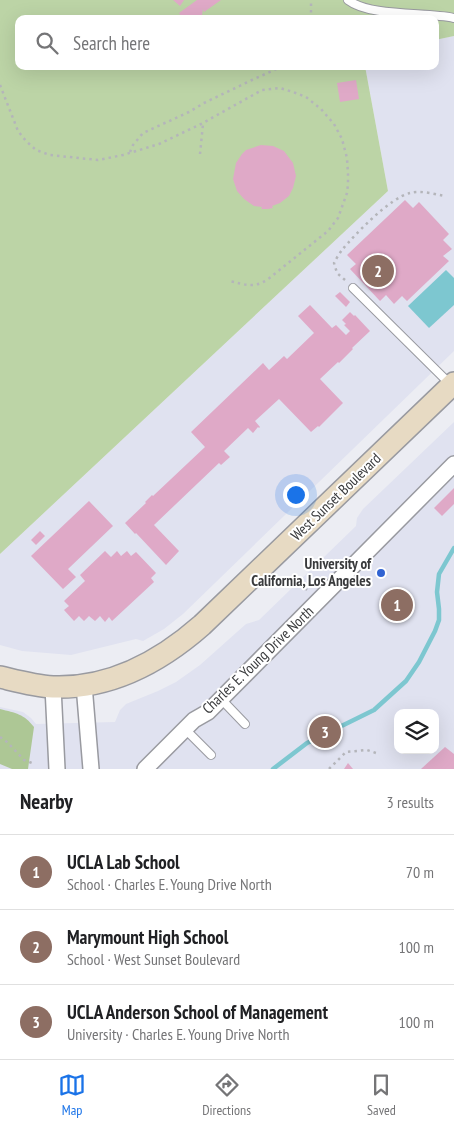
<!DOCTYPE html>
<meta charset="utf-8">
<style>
:root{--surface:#fff;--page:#f2f2f2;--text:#202124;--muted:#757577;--line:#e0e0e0;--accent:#1a73e8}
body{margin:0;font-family:"PT Sans Narrow",sans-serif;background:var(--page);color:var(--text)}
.controls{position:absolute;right:15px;bottom:15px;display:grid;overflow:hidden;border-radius:10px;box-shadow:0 5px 20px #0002}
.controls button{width:45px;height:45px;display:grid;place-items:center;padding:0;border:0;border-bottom:1px solid var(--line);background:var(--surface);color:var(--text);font:25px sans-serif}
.you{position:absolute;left:295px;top:494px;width:18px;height:18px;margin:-12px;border:4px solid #fff;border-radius:50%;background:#1a73e8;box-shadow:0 0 0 8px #1a73e833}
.badge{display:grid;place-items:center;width:32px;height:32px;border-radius:50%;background:var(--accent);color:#fff;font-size:16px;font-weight:700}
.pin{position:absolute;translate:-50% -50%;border:2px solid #fff;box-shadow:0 1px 5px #0006}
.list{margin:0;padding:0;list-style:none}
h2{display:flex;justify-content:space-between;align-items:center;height:65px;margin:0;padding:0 20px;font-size:21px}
h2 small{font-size:16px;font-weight:400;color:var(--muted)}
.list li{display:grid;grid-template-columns:32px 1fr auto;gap:15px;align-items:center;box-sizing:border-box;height:75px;padding:0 20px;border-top:1px solid var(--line)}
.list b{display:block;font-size:19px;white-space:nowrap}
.list p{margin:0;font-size:16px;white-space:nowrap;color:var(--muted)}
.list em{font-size:16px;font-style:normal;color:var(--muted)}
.icon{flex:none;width:28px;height:28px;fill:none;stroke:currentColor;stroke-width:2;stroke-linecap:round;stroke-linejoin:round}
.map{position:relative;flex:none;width:454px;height:769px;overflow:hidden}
.search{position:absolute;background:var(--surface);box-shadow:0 5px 20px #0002;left:15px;right:15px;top:15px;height:55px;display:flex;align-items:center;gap:12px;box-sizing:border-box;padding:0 18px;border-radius:10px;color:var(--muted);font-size:19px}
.sheet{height:290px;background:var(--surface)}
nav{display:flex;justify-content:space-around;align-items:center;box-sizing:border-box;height:70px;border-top:1px solid var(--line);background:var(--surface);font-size:14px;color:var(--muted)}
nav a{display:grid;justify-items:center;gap:2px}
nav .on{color:var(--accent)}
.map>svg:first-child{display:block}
</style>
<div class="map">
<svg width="454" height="769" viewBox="0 0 454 769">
<rect width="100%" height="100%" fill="#ecedf3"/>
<g fill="#e0e2f0" fill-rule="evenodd">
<path d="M454,36v315l-271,263 -19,15 -21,12 -7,-2 -65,16 -49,-4 -22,-6v-91l388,-363 -23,-125h70v-26z"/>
<path d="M454,422v347h-454v-62l23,5 8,6 5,6 79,-2 5,-12 6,-6 32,-13 18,-9 24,-17 46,-41 13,-4 97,-94 1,-8 6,-9zM398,713h37v37h-37z"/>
</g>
<path fill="#bcd4a6" d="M0,0h454v36l-19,4v-21h-416v47h346l23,125 -388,363z"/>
<path fill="#adc795" d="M0,709c16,4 24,5 34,18l-6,42h-16l-12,-5z"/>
<path fill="#7dc7d0" d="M446,270l8,8v27l-25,23 -21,-22z"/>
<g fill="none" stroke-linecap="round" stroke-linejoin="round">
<path stroke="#7dc7d0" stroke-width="4.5" d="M273,769l34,-26 67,-33 32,-29 13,-19 16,-31 4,-11v-11l-2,-17 2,-18 15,-26"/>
</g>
<g fill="#dfa9c7">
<path d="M173,0h11l-4,6z"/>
<path d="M197,0h24l-17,12 -1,-3 -1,6 -10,2 -1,-1 -3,3h-5l-4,-6z"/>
<path d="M356,80l3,19 -19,3 -3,-19z"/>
<path d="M261,145l12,1 11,5 9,12 3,13 -3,12 -4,8 -9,7 -8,3 1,2 -5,1h-7l1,-2 -8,-1 -10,-7 -7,-8 -4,-12 3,-16 6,-9 4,-4z"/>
<path d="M405,200l8,8 6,-6 30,32 -6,6 9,9 -9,7 6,5 -42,40 -5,-5 -8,8 -8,-9 -6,6 -30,-32 6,-5 -9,-9z"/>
<path d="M340,292l10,10 -4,5 -11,-11z"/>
<path d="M310,305l22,23 4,-3 10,10 4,-4 -6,-6 2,-1 -4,-4 8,-8 4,4 1,-1 15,16 -18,17 1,1 -14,14 -1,-1 -18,17 23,24 -24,24 -1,-1 -7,6 -32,-33 -24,22 5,6 -1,1 -1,-1 -5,6 -5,-5 -24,23 6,6 -9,8 -2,-2 -65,62 25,26 -13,14 -30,-32 -1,1 -10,-11 21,-20 -1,-1 7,-7 1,1 52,-49 -14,-15 72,-69 6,7 15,-14 3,3 27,-26 -16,-17z"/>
<path d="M454,488v16l-12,12 -8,-8z"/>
<path d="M89,501l24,25 -45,43 8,8 -13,12 -32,-33z"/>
<path d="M40,531l5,5 -9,9 -5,-5z"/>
<path d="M105,551l6,6 6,-6 4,5 6,-5 4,5 5,-4 20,21 -5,5 3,4 -42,39 -3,-4 -4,5 -5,-6 -5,5 -6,-5 -5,5 -5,-5 -5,5 -10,-11 5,-4 -5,-5 21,-20 -5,-6z"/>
<path d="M445,747l9,7v15h-33z"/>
<path d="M348,763l5,6h-9z"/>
</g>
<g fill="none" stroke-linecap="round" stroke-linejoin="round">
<defs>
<g id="service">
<path d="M348,0c22,17 78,12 106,18"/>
<path d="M353,288l97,96"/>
<path d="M221,699l24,25"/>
<path d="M185,729l26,26"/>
</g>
<g id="minor">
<path d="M84,685l7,84"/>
<path d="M53,687l4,82"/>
<path d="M145,769l49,-49 14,-8 246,-248"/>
</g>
<path id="secondary" d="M0,677c17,4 35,9 53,10 57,2 107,-25 149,-62l252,-242"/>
</defs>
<use href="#service" stroke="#999aa0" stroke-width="10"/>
<use href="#minor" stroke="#999aa0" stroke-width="18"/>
<use href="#secondary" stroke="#999aa0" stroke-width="24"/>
<g stroke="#b4b5ba" stroke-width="2.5" stroke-dasharray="2.5 4" stroke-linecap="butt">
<path d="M311,19v-19"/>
<path d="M0,85l18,46 8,10 10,9 14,5 48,5 25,-5 36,-11 42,-20 61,-34 18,-2 13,4 13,5 15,12 13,15 8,15 5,19 1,16v10l-1,9 -9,25 -10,13 -61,49c-15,9 -22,4 -38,1"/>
<path d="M130,152l3,-7 10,-12 46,-21 15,-9 48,-23 31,-14"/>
<path d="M200,154l3,-30"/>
<path d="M345,280l-8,-7 -3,-10c2,-4 5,-9 8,-13 13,-16 49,-53 68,-57 10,-3 24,1 35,3"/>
<path d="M297,580l10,10"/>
<path d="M0,737l7,5 17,18 8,3"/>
<path d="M329,769l17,-17 21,-2 12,4"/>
</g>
<use href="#service" stroke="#fff" stroke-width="8"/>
<use href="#minor" stroke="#fff" stroke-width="15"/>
<use href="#secondary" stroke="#e7dac3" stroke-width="21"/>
</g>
<circle fill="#3163d2" stroke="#fff" stroke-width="2" cx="381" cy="573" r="5"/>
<g text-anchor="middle" stroke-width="4" stroke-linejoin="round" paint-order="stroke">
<g font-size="15" fill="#393a3c" stroke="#fff">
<text transform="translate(336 497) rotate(-44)" y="5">West Sunset Boulevard</text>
<text transform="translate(258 660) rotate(-44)" y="5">Charles E. Young Drive North</text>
</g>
<g font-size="15" font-weight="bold" fill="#393a3c" stroke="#fff" text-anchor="end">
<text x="371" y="569">University of<tspan x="371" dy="17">California, Los Angeles</tspan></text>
</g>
</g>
</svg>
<div class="controls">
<button><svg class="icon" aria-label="layers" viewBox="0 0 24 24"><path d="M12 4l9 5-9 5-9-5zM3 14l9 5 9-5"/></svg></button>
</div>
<div class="you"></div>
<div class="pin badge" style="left:397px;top:605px;background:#8d6e63">1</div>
<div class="pin badge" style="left:378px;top:271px;background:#8d6e63">2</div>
<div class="pin badge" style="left:325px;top:732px;background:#8d6e63">3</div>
<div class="search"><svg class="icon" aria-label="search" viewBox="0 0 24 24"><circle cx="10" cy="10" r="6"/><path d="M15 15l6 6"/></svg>Search here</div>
</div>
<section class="sheet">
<h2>Nearby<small>3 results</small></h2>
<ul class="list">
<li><span class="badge" style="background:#8d6e63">1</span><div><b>UCLA Lab School</b><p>School · Charles E. Young Drive North</p></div><em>70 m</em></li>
<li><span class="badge" style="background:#8d6e63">2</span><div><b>Marymount High School</b><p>School · West Sunset Boulevard</p></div><em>100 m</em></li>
<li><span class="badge" style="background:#8d6e63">3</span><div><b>UCLA Anderson School of Management</b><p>University · Charles E. Young Drive North</p></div><em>100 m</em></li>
</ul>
</section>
<nav>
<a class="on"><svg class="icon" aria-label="map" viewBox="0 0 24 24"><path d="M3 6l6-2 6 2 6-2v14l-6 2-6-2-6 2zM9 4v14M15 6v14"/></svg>Map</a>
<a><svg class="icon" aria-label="directions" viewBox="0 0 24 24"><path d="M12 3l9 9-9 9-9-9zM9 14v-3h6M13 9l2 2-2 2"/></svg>Directions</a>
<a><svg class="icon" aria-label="saved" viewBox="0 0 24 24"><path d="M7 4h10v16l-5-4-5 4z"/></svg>Saved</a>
</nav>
